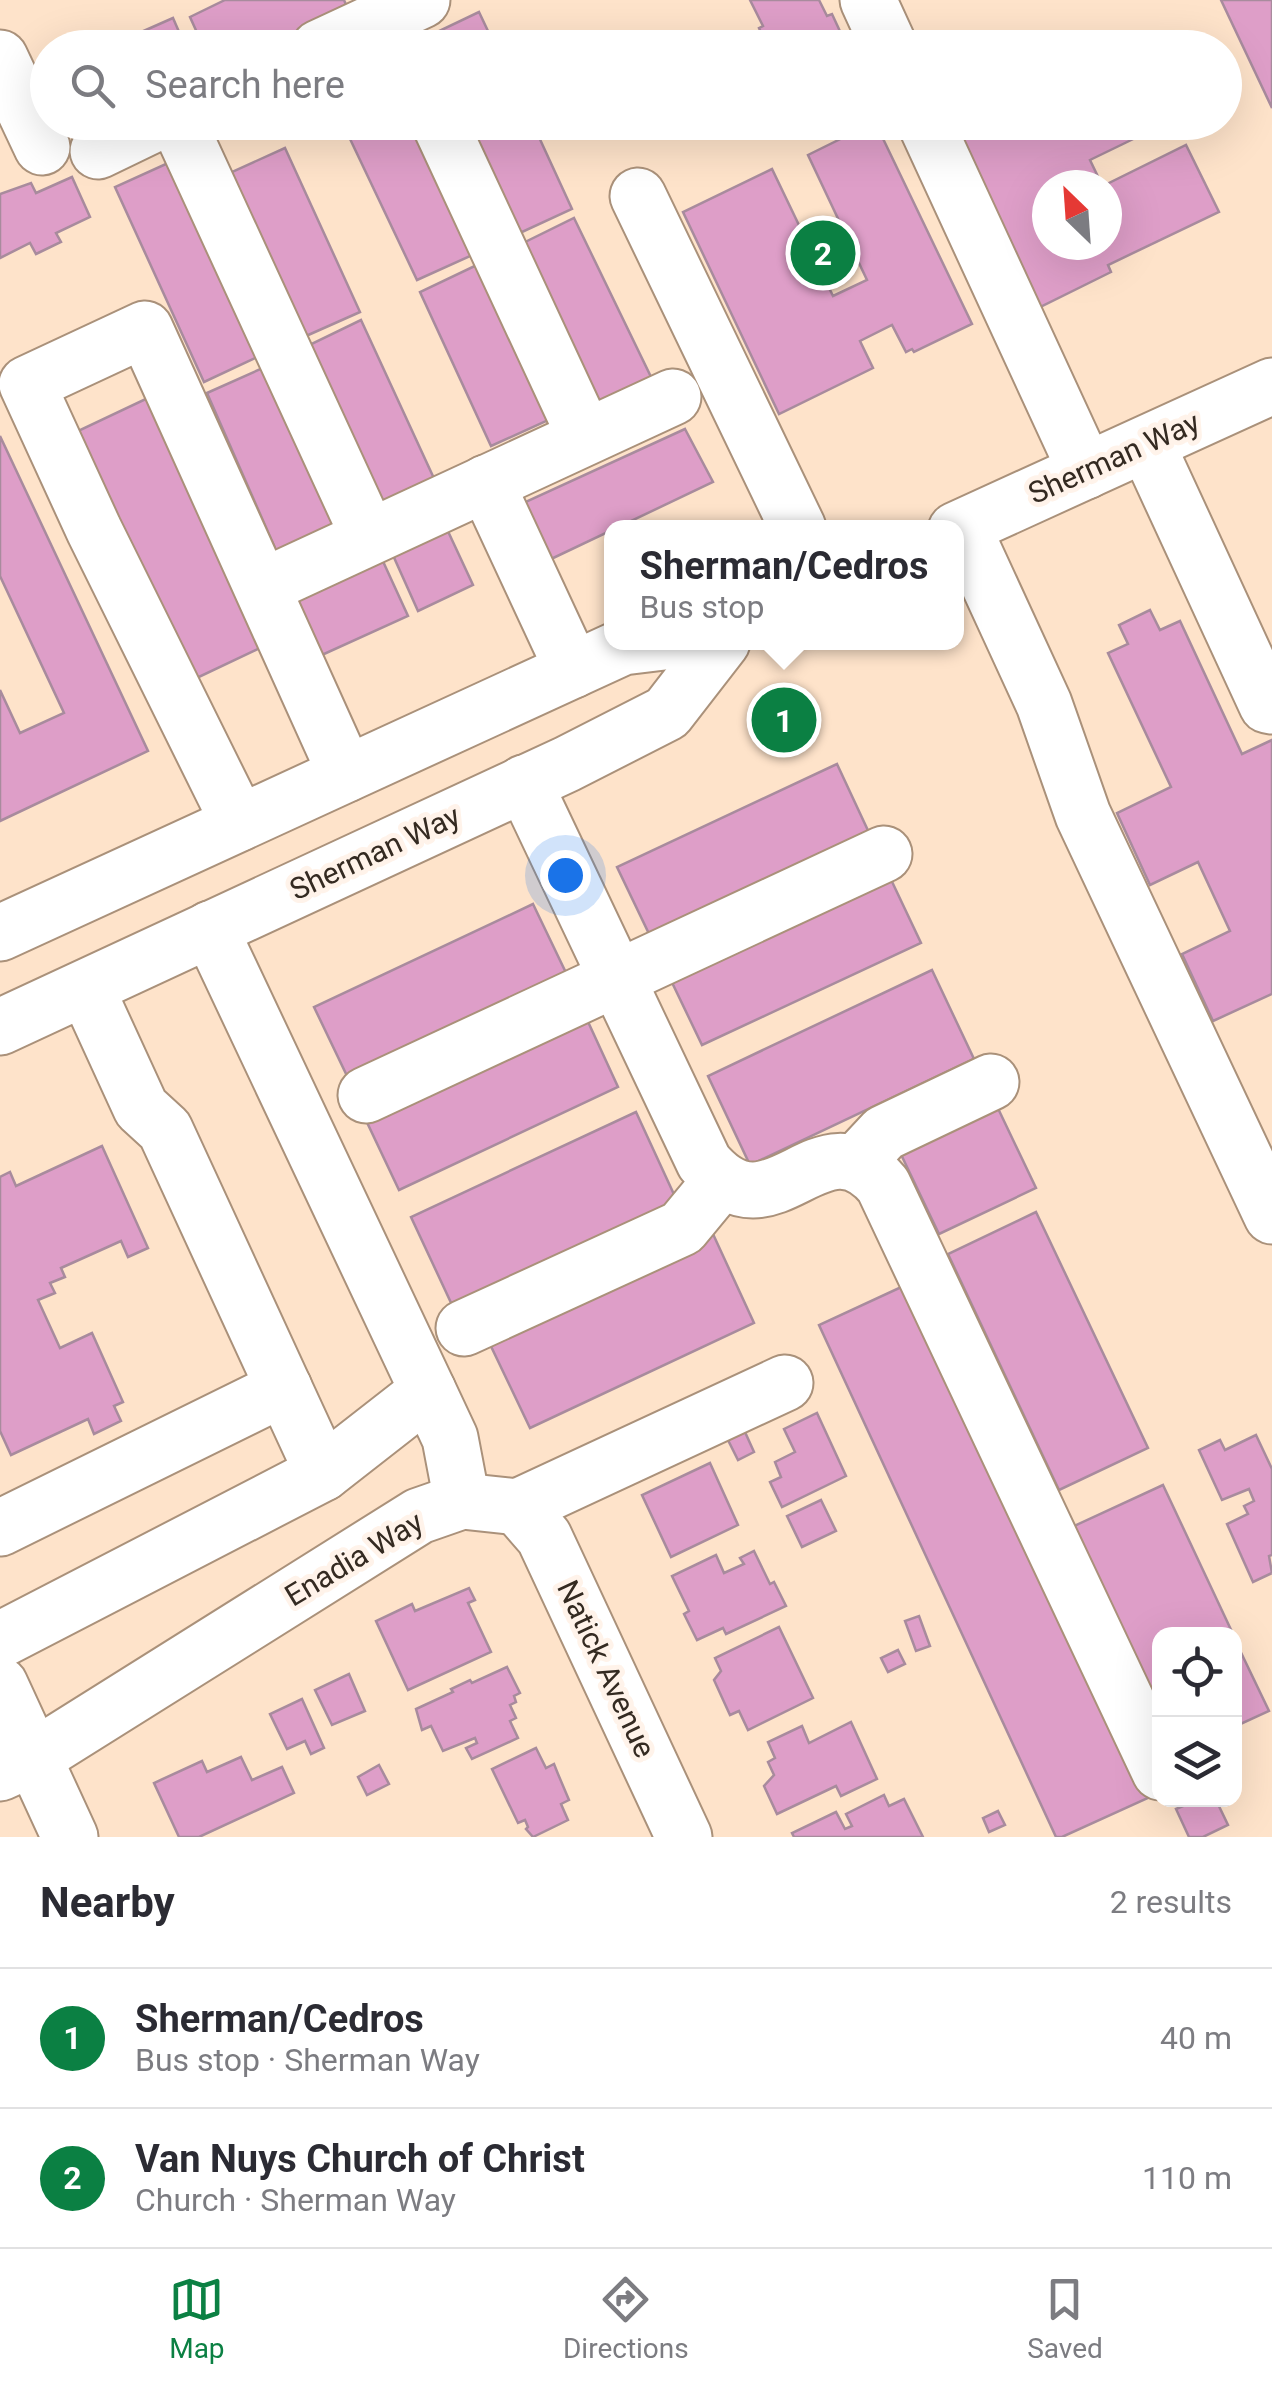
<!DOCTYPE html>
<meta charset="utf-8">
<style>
:root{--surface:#fff;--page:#f7f7f7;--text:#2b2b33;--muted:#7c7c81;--line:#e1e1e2;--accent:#0b8043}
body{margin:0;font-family:Roboto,sans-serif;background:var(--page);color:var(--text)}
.controls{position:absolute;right:30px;bottom:30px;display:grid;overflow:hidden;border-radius:20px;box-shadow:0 10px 40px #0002}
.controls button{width:90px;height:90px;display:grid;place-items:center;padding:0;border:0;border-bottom:2px solid var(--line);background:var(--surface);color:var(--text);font:50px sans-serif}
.compass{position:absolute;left:1032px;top:170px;width:90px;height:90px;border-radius:50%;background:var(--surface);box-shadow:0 10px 40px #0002;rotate:335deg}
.you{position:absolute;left:565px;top:875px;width:35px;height:35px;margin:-25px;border:8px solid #fff;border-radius:50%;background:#1a73e8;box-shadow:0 0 0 15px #1a73e833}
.badge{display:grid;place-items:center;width:65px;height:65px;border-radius:50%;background:var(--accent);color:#fff;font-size:32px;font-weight:700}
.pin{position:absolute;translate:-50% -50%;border:5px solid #fff;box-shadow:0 2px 10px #0006}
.popup{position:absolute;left:604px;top:520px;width:360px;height:130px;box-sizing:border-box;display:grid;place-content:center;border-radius:20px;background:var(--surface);filter:drop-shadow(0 2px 8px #0005);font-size:32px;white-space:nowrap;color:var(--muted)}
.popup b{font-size:38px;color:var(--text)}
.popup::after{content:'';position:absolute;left:50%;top:100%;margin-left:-20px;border:20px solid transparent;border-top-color:var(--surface)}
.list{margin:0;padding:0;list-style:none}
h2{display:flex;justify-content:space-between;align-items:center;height:130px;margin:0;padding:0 40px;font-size:42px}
h2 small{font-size:32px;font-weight:400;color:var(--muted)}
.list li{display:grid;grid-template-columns:65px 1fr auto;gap:30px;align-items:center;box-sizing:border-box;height:140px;padding:0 40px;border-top:2px solid var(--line)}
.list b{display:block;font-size:38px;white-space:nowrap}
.list p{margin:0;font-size:32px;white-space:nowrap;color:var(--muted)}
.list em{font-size:32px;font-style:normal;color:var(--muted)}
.icon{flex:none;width:55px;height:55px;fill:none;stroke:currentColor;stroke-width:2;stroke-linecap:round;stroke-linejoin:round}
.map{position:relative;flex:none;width:1272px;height:1837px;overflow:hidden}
.search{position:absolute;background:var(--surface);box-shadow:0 10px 40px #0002;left:30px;right:30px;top:30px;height:110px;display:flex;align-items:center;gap:25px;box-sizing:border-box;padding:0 35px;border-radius:55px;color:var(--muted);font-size:38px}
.sheet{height:410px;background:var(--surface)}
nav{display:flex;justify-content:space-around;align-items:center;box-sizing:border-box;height:140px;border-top:2px solid var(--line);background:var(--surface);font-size:28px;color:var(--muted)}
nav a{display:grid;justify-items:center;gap:5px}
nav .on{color:var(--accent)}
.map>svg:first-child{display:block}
</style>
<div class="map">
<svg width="1272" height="1837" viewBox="0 0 1272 1837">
<rect width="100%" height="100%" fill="#fee3ca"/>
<g fill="#de9ec8" stroke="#a88b9d" stroke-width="2.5">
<path d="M225,0h119l6,14 -72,34h-74l-14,-31z"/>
<path d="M750,0h69l8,16 5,-2 12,26 -4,2 2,6h-74l-9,-20 4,-2z"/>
<path d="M1221,0h51v108z"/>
<path d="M479,12l17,36h-77l-3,-6z"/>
<path d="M173,18l13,30h-81z"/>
<path d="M342,122h76l61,130 -62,28z"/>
<path d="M454,122h78l40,87 -63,29z"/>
<path d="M875,122l97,202 -58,28 -2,-3 -6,3 -14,-27 -32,16 13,27 -94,46 -96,-202 89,-43 61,127 34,-16 -59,-125z"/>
<path d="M988,122h170l2,4 -70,34 12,25h-55v60h60l-2,-60 81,-40 33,67 -111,53 3,7 -81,40 -83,-169z"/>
<path d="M285,148l75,164 -63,28 -74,-164z"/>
<path d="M177,159l89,194 -62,29 -89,-195z"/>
<path d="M72,177l18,40 -34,16 5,9 -25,12 -6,-11 -30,15v-64l31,-11 5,10z"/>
<path d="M574,218l78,161 -61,30 -78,-161z"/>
<path d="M481,263l72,155 -62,28 -71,-154z"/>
<path d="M361,320l76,165 -60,28 -76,-164z"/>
<path d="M274,363l72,164 -67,30 -72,-164z"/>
<path d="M169,388l110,251 -95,45 -123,-245z"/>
<path d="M685,429l28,53 -164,78 -28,-56z"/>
<path d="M0,436l148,315 -148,70v-131l20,43 44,-20 -64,-137z"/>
<path d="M446,527l27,58 -55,26 -26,-58z"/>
<path d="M381,557l27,59 -95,43 -27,-58z"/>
<path d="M1150,610l10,20 20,-9 62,133 30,-14v254l-59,27 -31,-67 48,-23 -32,-69 -48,23 -33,-72 54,-26 -63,-134 20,-9 -9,-19z"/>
<path d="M837,764l34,73 -219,103 -35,-73z"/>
<path d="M886,869l35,74 -219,102 -35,-73z"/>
<path d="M533,904l35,73 -219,103 -35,-73z"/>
<path d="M932,970l42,89 -224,106 -42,-89z"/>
<path d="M584,1013l34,74 -219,103 -35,-74z"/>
<path d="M994,1100l42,88 -97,46 -42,-88z"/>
<path d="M636,1112l41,89 -224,106 -42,-90z"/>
<path d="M102,1146l46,102 -20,9 -7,-16 -60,27 4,9 -15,6 5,10 -17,7 22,48 32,-15 31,69 -9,4 7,15 -27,13 -6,-15 -77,36 -11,-24v-254l10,-5 6,14z"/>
<path d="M1036,1212l112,236 -89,42 -111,-236z"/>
<path d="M713,1234l41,89 -224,105 -42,-88z"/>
<path d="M910,1283l238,515 -86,39h-6l-237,-512z"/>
<path d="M817,1413l29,63 -64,31 -12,-25 11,-5 -6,-15 20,-10 -11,-23z"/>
<path d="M745,1432l9,20 -16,8 -10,-20z"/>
<path d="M1256,1435l16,34v86l-3,1 3,17 -19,9 -26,-58 21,-10 -4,-8 10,-5 -5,-12 -27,11 -23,-50 21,-10 5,10z"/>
<path d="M710,1463l28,62 -67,32 -29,-62z"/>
<path d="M1163,1485l70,149h-73v76l-86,-184z"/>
<path d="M821,1500l15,31 -34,16 -15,-31z"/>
<path d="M754,1551l16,33 4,-2 12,24 -60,28 -3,-6 -26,12 -13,-26 5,-3 -17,-35 44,-21 8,18 20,-9 -4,-6z"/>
<path d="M469,1588l6,12 -7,3 23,49 -83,38 -32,-69 36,-17 3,7z"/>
<path d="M919,1616l11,30 -14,5 -11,-30z"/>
<path d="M779,1627l34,71 -65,32 -9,-19 -9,4 -16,-35 7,-9 -6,-13z"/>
<path d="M1234,1638l35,73 -35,16z"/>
<path d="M898,1650l7,14 -17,8 -7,-14z"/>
<path d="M507,1667l13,26 -6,3 2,6 -6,3 6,13 -6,3 8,17 -46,21 -6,-11 11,-5 -2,-5 -32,13 -12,-25 -9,4 -6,-21 37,-17 -2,-3 19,-9 2,3z"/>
<path d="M349,1674l16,37 -33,14 -17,-35z"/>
<path d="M302,1699l22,49 -13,6 -6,-13 -18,8 -17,-35z"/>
<path d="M851,1722l26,57 -36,17 -5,-10 -59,28 -13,-28 10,-11 -6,-13 7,-4 -7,-16 34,-16 7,17z"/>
<path d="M536,1748l10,20 8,-4 4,10 11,26 -8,4 7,16 -35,17 -7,-8 2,-2 -3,-7 -7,3 -26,-54z"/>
<path d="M241,1757l11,23 30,-13 12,26 -95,44h-20l-25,-54 48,-22 5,11z"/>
<path d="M379,1765l10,19 -22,11 -9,-18z"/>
<path d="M884,1795l5,11 15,-7 19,38h-129l-2,-4 44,-21 9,17 7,-3 -6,-12z"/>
<path d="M1197,1800h19l12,25 -25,12h-14l-13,-28z"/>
<path d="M998,1811l7,14 -16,7 -6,-14z"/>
</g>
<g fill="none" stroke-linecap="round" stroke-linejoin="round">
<defs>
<g id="minor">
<path d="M868,0l22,48"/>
<path d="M319,48l103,-48"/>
<path d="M0,58l42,89"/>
<path d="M178,122l191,415"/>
<path d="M439,122l146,314"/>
<path d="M925,122l161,349"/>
<path d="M98,151l60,-29"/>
<path d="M638,196l160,332"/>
<path d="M1147,445l120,260 5,1"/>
<path d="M486,483l87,187"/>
<path d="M963,528l81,176 39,111 189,401"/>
<path d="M284,577l389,-180"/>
<path d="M524,783l180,379c69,83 115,-52 179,23l277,587"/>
<path d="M239,823l-145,-293 -67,-146 118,-55 201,445"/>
<path d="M86,988l55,120 24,22 158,343"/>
<path d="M366,1095l518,-241"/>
<path d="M856,1163l28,-30 107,-51"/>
<path d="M464,1328l218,-100 38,-46"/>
<path d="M428,1391l22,47 12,63"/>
<path d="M518,1507l26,30 140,300"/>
<path d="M0,1528l284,-140"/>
<path d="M0,1640l323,-167 105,-82 -218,-462"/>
<path d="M0,1685l70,152"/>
<path d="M0,1773l33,-15 386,-242 43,-15 56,6 267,-124"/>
</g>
<g id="major">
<path d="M956,530l316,-144"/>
<path d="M0,933l623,-286 41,-5"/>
<path d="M0,1027l567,-263 100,-51 55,-71"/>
</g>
</defs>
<use href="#minor" stroke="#aa917a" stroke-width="59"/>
<use href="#major" stroke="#aa917a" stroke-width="59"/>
<use href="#minor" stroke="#fff" stroke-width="55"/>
<use href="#major" stroke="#fff" stroke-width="55"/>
</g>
<g text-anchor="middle" stroke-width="10" stroke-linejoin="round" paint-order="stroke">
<g font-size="30" fill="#342a21" stroke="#fff3ea">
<text transform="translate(1114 458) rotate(-24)" y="10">Sherman Way</text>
<text transform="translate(375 853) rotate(-25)" y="10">Sherman Way</text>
<text transform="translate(354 1559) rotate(-31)" y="10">Enadia Way</text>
<text transform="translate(606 1669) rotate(65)" y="10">Natick Avenue</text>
</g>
</g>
</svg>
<div class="controls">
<button><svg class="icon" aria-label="locate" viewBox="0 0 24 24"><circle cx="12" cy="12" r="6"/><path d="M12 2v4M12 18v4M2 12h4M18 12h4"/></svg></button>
<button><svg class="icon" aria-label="layers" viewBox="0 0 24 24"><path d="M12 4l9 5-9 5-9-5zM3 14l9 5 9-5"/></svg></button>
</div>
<svg class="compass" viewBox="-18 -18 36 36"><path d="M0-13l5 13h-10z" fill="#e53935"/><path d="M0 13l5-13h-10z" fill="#7c7c81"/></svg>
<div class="you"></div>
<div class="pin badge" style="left:784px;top:720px">1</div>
<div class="popup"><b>Sherman/Cedros</b>Bus stop</div>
<div class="pin badge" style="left:823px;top:253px">2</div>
<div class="search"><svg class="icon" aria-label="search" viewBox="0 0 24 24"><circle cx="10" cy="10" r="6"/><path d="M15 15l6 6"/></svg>Search here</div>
</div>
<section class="sheet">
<h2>Nearby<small>2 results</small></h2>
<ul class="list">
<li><span class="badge">1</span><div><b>Sherman/Cedros</b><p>Bus stop · Sherman Way</p></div><em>40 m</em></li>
<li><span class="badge">2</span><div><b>Van Nuys Church of Christ</b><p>Church · Sherman Way</p></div><em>110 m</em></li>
</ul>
</section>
<nav>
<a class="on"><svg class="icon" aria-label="map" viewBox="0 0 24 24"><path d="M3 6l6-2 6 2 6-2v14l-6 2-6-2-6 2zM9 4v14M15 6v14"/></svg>Map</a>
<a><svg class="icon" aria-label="directions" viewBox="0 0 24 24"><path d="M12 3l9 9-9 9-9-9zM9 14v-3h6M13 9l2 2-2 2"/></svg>Directions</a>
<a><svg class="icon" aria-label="saved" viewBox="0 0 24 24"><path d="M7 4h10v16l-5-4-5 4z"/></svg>Saved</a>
</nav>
